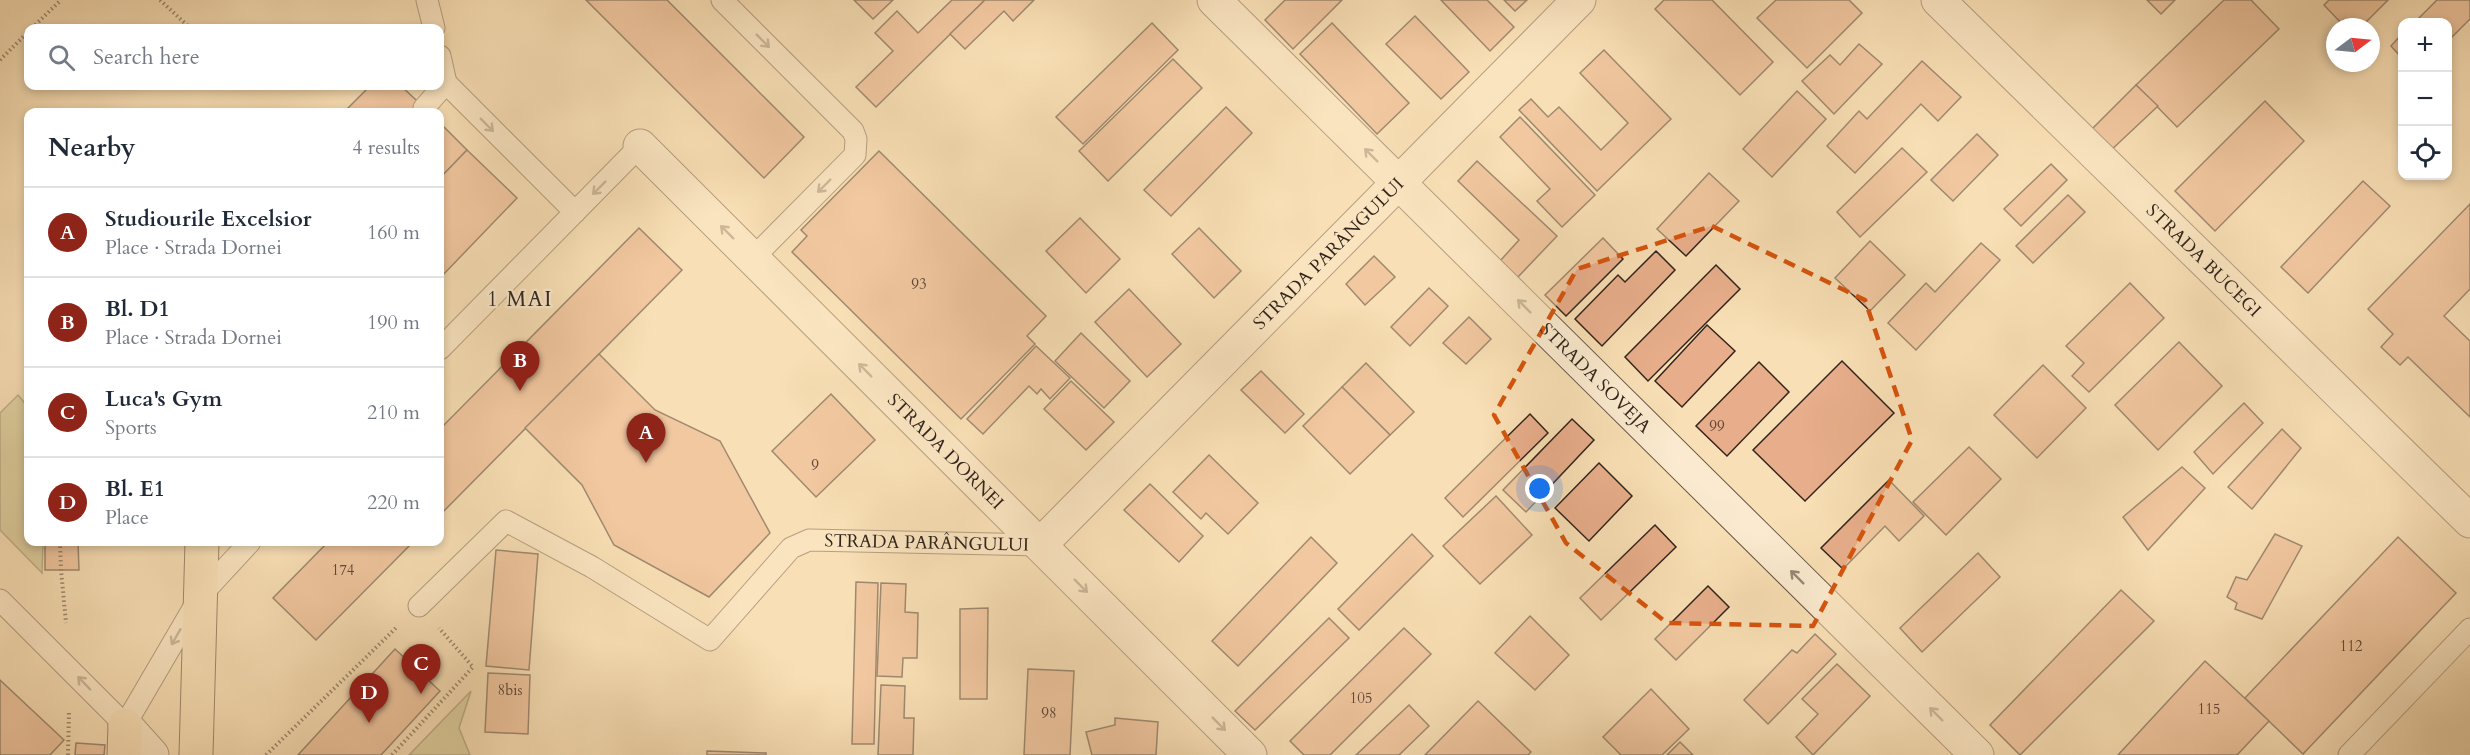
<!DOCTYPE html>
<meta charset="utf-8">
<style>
:root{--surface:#fff;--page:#f6f6f7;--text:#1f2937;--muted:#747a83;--line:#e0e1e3;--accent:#8f2418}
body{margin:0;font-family:Cardo,serif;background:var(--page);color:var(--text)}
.controls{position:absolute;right:18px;top:18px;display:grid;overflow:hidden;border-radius:12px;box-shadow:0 3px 9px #0003}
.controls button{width:54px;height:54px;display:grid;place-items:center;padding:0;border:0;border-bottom:2px solid var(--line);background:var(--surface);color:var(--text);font:30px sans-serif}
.compass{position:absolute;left:2326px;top:18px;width:54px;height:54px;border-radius:50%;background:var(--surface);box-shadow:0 3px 9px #0003;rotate:74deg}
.you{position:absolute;left:1540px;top:489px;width:21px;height:21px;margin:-15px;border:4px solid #fff;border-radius:50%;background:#1a73e8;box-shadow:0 0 0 9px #1a73e833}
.badge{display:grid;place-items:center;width:39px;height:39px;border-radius:50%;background:var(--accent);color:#fff;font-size:20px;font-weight:700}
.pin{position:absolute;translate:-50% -50px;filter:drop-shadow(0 2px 3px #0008)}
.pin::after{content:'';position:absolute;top:32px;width:21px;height:18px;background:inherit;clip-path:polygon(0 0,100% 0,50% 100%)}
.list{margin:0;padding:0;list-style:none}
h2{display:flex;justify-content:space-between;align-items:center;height:78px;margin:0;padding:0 24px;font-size:26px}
h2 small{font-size:20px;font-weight:400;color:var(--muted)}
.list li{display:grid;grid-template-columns:39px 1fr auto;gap:18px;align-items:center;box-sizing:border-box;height:90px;padding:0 24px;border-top:2px solid var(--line)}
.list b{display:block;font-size:22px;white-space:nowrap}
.list p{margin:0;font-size:20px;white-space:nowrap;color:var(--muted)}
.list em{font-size:20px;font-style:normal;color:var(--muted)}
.icon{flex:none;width:33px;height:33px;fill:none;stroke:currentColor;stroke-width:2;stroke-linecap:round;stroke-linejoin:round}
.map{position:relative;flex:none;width:2470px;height:755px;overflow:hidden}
.search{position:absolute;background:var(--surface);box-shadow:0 3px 9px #0003;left:24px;top:24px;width:420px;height:66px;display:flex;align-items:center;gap:15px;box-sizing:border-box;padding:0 21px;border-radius:12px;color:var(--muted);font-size:22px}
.panel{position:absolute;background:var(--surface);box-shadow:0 3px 9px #0003;left:24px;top:108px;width:420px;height:438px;border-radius:12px}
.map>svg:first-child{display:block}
</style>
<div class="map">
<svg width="2470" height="755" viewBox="0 0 2470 755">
<rect width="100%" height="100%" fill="#f9dfb5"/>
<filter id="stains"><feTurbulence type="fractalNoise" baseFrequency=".00333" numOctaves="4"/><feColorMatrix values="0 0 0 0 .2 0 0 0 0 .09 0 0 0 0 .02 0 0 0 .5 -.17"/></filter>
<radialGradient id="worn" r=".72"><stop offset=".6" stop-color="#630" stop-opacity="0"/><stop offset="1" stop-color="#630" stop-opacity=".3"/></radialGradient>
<g fill="#c4c089" stroke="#7b7253" stroke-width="1.5">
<path d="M18,395l10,12v135h15l-1,31 -42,-43v-117z"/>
<path d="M471,691l-12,37 11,27h-61z"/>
</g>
<g fill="#e8ae8b" stroke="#32251d" stroke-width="1.5">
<path d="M586,0h81l137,137 -40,41z"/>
<path d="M854,0h39l-20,19z"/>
<path d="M952,0h33l-109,107 -20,-20 37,-36 -18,-18 22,-22 21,22z"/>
<path d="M985,0h49l-21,21 -9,-10 -39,38 -15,-15z"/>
<path d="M1285,0h57l-49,49 -28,-29z"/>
<path d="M1441,0h46l27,27 -24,24z"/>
<path d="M1504,0h23l-12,11z"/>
<path d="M1664,0h48l61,62 -33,33 -85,-86z"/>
<path d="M1776,0h73l13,13 -55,55 -50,-50z"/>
<path d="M2147,0h28l-14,14z"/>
<path d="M2224,0h27l28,29 -102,98 -41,-42z"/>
<path d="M2329,0h59l-27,27h-16l-21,-22z"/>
<path d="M2437,0h33v19l-22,22v-19h-33z"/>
<path d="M1415,16l54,56 -28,27 -55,-55z"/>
<path d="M1152,23l26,27 -95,94 -27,-27z"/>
<path d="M1332,23l77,80 -32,31 -77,-80z"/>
<path d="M2402,34v24l-11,-12z"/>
<path d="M1859,44l23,20 -48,50 -32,-33 28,-26 10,10z"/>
<path d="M1604,50l67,69 -74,72 -78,-81 12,-11 17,18 11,-10 42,43 27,-27 -48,-50z"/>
<path d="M1173,59l29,29 -94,93 -29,-30z"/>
<path d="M1922,61l39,36 -23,24 -17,-17 -66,69 -28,-27 32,-35 8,8z"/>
<path d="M2136,85l22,21 -50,47 -20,-20z"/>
<path d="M370,86h31l28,26h-85z"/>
<path d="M1797,91l29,28 -54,58 -29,-28z"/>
<path d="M2265,101l39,40 -89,90 -40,-40z"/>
<path d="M1226,107l26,26 -81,83 -27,-26z"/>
<path d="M1520,117l75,78 -33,32 -25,-26 13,-12 -50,-52z"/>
<path d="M440,123l27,27 -27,28z"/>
<path d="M1977,134l21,21 -45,46 -22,-21z"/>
<path d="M1902,148l25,24 -67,65 -23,-25z"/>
<path d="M467,150l50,48 -77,80v-100z"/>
<path d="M879,151l167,165 -19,20 8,8 -74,75 -169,-167 15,-16 -6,-6z"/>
<path d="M1477,161l80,75 -40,42 -17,-17 19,-21 -61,-59z"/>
<path d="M2051,164l16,16 -46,46 -17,-17z"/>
<path d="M1709,173l30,28 -53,55 -29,-27z"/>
<path d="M2363,181l27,25 -82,87 -27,-26z"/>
<path d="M2068,195l17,17 -52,51 -17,-17z"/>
<path d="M2470,204v85l-26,27 26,25v76l-62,-60 -8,8 -19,-18 12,-13 -25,-25z"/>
<path d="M1080,218l40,41 -34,34 -40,-42z"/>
<path d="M639,228l43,42 -242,245v-86z"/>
<path d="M1199,228l42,43 -27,27 -42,-44z"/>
<path d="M1603,238l20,21 -57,57 -21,-21z"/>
<path d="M1870,241l35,34 -35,36 -35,-33z"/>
<path d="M1981,243l19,17 -84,90 -28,-27 38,-40 9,9z"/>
<path d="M1656,251l19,19 -73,76 -27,-27 43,-44 7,7z"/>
<path d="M1374,256l21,21 -30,28 -19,-21z"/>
<path d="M1716,265l24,24 -92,92 -23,-24z"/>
<path d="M2130,283l34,35 -75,74 -17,-16 12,-13 -18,-17z"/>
<path d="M1429,288l19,18 -38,40 -19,-19z"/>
<path d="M1129,289l52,55 -34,33 -52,-55z"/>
<path d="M1469,317l22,22 -25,25 -23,-21z"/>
<path d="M1707,325l28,26 -53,56 -27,-26z"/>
<path d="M1081,333l49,48 -26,27 -49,-47z"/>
<path d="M2179,342l43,44 -64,64 -43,-45z"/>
<path d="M1036,346l34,32 -20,21 -9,-10 -4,5 -8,-8 -46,48 -16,-15z"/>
<path d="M599,354l56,56 65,31 50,92 -61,64 -95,-52 -32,-60 -57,-57z"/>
<path d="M1842,361l52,52 -89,88 -52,-51z"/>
<path d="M1759,362l30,30 -62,64 -31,-30z"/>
<path d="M1366,363l48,49 -24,23 -48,-48z"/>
<path d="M2043,365l43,43 -49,50 -43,-43z"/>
<path d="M1261,371l43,43 -19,19 -44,-43z"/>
<path d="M1071,381l43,41 -28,28 -42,-41z"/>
<path d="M1342,387l48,48 -40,39 -47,-48z"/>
<path d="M831,394l44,46 -59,57 -44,-46z"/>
<path d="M2244,403l19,20 -50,51 -19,-22z"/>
<path d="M1530,414l18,19 -85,84 -18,-19z"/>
<path d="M1572,419l22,21 -68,72 -23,-22z"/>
<path d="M2282,429l19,19 -49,61 -24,-22z"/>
<path d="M1969,447l32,32 -55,56 -33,-33z"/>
<path d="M1209,455l49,48 -30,31 -22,-21 -5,6 -28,-27z"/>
<path d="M1599,463l33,33 -43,45 -34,-33z"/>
<path d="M2182,467l23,21 -57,62 -25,-33z"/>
<path d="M1889,480l35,36 -25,25 -14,-15 -42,43 -22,-21z"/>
<path d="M1150,484l53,52 -24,26 -55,-52z"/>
<path d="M1496,496l36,39 -52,49 -37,-38z"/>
<path d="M1655,525l21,22 -75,73 -21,-22z"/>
<path d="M1412,534l21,22 -74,74 -21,-21z"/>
<path d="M2275,534l27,12 -40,73 -27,-10 2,-6 -10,-6 9,-20 11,3z"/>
<path d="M1311,537l26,26 -99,103 -26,-25z"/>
<path d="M2398,537l58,56 -153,161 -58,-56z"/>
<path d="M45,542h33l1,28h-34z"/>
<path d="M328,542h85l-97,98 -43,-42z"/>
<path d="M496,550l42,4 -9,116 -43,-4z"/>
<path d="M1978,553l22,24 -78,75 -22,-24z"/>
<path d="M856,582l22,1 -4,161h-22z"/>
<path d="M881,583l25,1 -1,28 13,1 -1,45h-14l-1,19 -25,-1z"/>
<path d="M1708,586l21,21 -53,53 -21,-21z"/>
<path d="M2121,590l33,31 -134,134 -30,-30z"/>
<path d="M988,608l-1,91h-27v-90z"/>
<path d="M1530,616l39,39 -34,35 -40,-37z"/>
<path d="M1329,618l20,20 -94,92 -20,-19z"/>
<path d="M1404,628l27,26 -101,101h-26l-14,-14z"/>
<path d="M1815,634l21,20 -68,70 -24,-24 48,-50 5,3z"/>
<path d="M395,649l45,42 -59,64h-83z"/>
<path d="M2205,661l64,60 -32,34h-119z"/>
<path d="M1837,664l33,32 -57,59 -17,-18 22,-23 -16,-15z"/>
<path d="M1028,669l46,2 -4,84h-46z"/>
<path d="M488,673l42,2 -2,59 -43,-2z"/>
<path d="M0,680l64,60 -14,15h-50z"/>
<path d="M881,685l24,1 -1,32h10l-1,37h-35z"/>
<path d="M1651,689l38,40 -27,26h-41l-18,-18z"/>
<path d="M1478,701l53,51 -3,3h-103z"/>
<path d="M1409,705l20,21 -30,29h-43z"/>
<path d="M1115,718l43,4 -2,33h-64l-6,-23 29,-7z"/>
<path d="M1680,742l13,13h-26z"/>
<path d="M76,743l29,2 -1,10h-29z"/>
<path d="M707,751l59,2v2h-59z"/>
</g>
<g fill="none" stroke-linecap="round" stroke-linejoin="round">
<defs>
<g id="service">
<path d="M427,0l7,28"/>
<path d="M722,0l131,131 3,8 -1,16 -102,103"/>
<path d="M446,83l129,129"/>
<path d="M424,108l22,-25 -6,-27"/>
<path d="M440,349l200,-203"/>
<path d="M0,600l125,125 76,-130 49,-53"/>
<path id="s1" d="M419,606l87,-85 86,46 118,73 81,-92 18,-8 231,5"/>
<path d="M2349,755l121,-126"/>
</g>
<g id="minor">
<path id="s2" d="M1938,0l532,521"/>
<path id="s3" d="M1040,545l539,-545"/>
<path d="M125,725l27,30"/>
</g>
<g id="tertiary">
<path id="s4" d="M1214,0l763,755"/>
<path id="s5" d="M640,146l610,609"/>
</g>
<g id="primary">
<path d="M124,755l1,-30"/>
<path d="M196,755l6,-213"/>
</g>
</defs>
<use href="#service" stroke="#645443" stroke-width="23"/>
<use href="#minor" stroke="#645443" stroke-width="35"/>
<use href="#tertiary" stroke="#645443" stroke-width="35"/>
<use href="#primary" stroke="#32251d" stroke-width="35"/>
<g stroke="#32251d" stroke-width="4" stroke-dasharray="1.5 3" stroke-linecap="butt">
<path d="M160,0l30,28"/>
<path d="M32,28l29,-28"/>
<path d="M0,60l28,-28"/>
<path d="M248,86l2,2"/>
<path d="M60,542l1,28 5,53"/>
<path d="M68,755l1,-44"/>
<path d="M266,755l132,-129"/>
<path d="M392,755l81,-88 -34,-39"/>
</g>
<use href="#service" stroke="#fbeacf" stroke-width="21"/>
<use href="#minor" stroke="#fbeacf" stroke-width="33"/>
<use href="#tertiary" stroke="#fbeacf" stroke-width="33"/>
<use href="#primary" stroke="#f9dfb5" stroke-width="33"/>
</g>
<defs><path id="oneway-shaft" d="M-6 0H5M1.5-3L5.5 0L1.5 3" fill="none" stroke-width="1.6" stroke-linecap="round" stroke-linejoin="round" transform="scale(1.5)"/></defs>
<g stroke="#968876">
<use href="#oneway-shaft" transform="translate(763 41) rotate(45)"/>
<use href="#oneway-shaft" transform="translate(487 125) rotate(45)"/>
<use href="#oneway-shaft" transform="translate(1371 155) rotate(-135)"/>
<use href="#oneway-shaft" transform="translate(824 186) rotate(135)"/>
<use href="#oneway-shaft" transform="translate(599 188) rotate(135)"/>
<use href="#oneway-shaft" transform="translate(727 232) rotate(-135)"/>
<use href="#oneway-shaft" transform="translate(1524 306) rotate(-135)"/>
<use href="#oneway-shaft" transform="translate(865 370) rotate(-135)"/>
<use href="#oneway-shaft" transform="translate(1797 577) rotate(-135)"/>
<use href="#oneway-shaft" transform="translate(1081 586) rotate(45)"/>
<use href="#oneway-shaft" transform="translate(176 637) rotate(120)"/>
<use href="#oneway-shaft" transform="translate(84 683) rotate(-134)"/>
<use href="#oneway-shaft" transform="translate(1936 714) rotate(-135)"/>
<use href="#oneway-shaft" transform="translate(1219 724) rotate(45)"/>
</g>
<path d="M0 0H2470V755H0ZM1712,226l153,74 47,140 -99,186 -146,-3 -101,-80 -72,-128 83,-146z" fill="#f9dfb5" fill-opacity=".55" fill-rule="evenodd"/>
<path fill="none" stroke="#d6540e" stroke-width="4.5" stroke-dasharray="12 8" stroke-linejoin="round" d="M1712,226l153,74 47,140 -99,186 -146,-3 -101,-80 -72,-128 83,-146z"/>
<g text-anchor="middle" stroke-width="4.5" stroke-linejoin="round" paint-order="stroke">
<g font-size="15" fill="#604738">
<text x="919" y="289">93</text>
<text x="1717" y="431">99</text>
<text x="815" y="470">9</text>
<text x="343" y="575">174</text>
<text x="2351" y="651">112</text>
<text x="510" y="695">8bis</text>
<text x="1361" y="703">105</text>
<text x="2209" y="714">115</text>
<text x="1049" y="718">98</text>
</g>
<g font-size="18" fill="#32251d" stroke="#fbeacf">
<text dy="6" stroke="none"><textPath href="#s3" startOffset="410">STRADA PARÂNGULUI</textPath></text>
<text dy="6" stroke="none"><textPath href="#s2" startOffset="372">STRADA BUCEGI</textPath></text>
<text dy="6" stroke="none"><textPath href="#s4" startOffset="537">STRADA SOVEJA</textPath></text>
<text dy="6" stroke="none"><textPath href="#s5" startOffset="432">STRADA DORNEI</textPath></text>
<text dy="6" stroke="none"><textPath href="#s1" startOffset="618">STRADA PARÂNGULUI</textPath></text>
</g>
<g font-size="21" letter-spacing="1.5" fill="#32251d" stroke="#fbeacf">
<text x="520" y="306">1 MAI</text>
</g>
</g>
<rect width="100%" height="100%" filter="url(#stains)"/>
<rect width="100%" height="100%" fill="url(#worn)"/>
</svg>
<div class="controls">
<button>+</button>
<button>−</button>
<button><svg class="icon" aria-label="locate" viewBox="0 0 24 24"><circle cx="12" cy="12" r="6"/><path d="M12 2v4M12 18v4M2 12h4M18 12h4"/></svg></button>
</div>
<svg class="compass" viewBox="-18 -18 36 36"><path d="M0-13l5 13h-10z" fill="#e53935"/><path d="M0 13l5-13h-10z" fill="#747a83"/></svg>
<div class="you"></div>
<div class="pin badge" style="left:646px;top:463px">A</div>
<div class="pin badge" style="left:520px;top:391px">B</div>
<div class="pin badge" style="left:421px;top:694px">C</div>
<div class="pin badge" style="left:369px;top:723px">D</div>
<div class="search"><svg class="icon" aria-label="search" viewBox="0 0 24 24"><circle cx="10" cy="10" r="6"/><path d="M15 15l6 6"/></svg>Search here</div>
<section class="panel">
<h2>Nearby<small>4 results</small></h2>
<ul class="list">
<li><span class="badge">A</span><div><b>Studiourile Excelsior</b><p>Place · Strada Dornei</p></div><em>160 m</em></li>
<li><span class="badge">B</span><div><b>Bl. D1</b><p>Place · Strada Dornei</p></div><em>190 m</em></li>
<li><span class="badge">C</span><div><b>Luca's Gym</b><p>Sports</p></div><em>210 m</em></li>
<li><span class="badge">D</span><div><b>Bl. E1</b><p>Place</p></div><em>220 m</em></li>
</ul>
</section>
</div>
